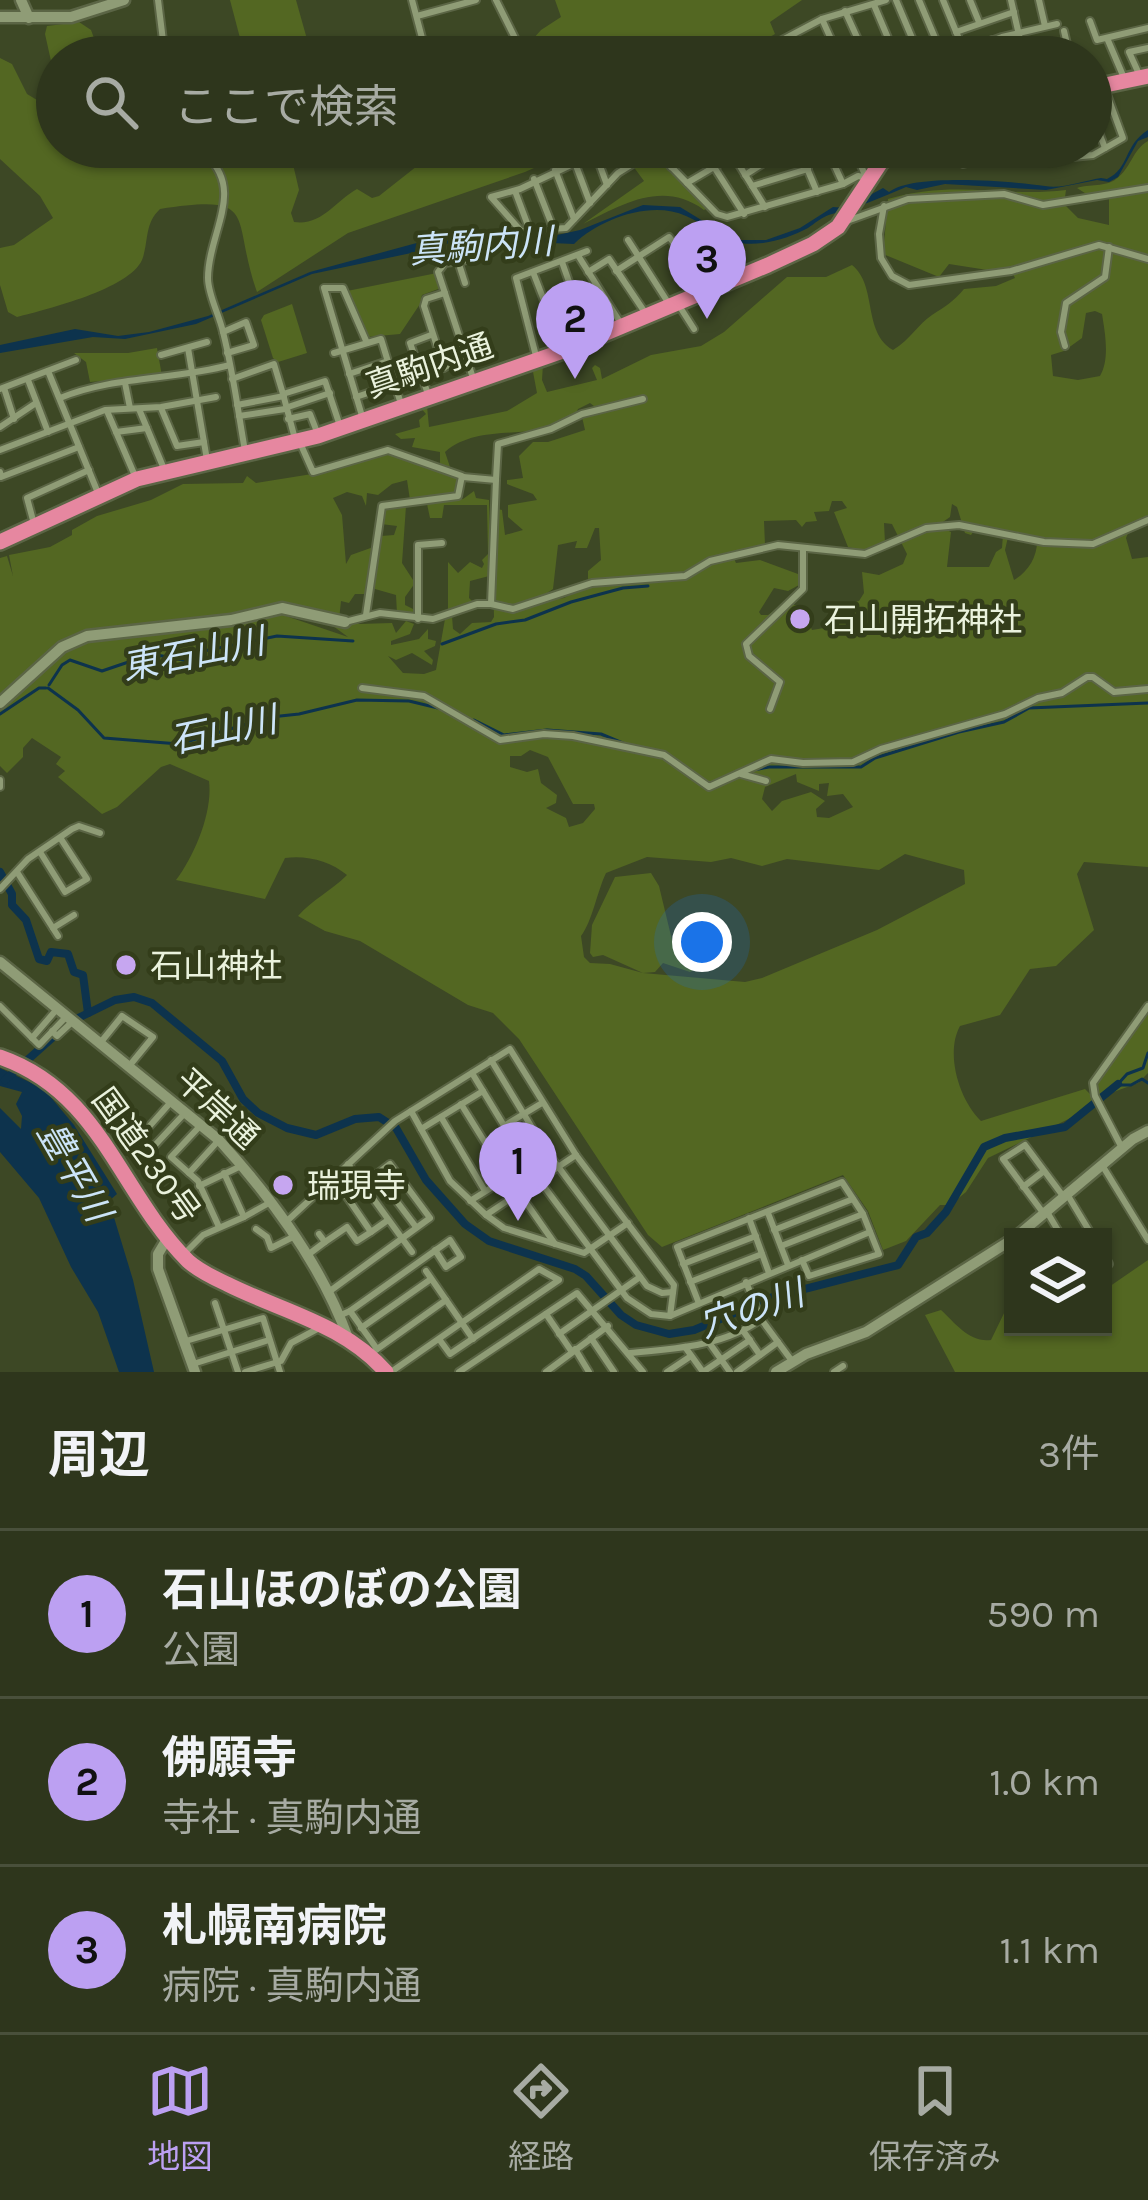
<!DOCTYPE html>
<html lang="ja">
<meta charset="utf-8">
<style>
:root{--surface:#2e361c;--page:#363e25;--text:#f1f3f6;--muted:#a7aba3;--line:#49503b;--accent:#bca0f2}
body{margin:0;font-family:Karla,"Noto Sans JP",sans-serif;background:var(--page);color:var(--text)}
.controls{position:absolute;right:36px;bottom:36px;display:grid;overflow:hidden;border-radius:0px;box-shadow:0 3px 9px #0004}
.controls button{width:108px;height:108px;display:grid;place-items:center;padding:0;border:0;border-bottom:3px solid var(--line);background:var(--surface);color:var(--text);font:60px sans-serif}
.you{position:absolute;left:702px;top:942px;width:42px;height:42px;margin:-30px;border:9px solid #fff;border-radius:50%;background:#1a73e8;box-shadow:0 0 0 18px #1a73e833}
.badge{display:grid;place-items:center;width:78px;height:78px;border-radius:50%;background:var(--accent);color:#111;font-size:39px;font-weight:700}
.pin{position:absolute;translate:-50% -99px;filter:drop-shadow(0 3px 6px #0008)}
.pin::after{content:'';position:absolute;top:63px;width:42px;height:36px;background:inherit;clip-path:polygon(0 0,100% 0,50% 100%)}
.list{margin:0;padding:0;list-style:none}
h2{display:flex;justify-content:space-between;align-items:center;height:156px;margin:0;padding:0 48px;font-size:51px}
h2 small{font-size:39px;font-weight:400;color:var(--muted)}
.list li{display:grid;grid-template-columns:78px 1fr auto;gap:36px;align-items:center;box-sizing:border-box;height:168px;padding:0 48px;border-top:3px solid var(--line)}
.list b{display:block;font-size:45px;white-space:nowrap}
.list p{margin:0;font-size:39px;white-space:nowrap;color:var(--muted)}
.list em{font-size:39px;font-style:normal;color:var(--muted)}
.icon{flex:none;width:66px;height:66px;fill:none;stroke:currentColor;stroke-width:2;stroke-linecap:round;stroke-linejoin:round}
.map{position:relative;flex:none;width:1148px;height:1372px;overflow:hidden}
.search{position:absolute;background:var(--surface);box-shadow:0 3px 9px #0004;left:36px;right:36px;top:36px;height:132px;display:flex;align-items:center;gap:30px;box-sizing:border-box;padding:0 42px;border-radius:66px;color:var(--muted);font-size:45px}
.sheet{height:660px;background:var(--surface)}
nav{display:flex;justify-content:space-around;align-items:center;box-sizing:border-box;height:168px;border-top:3px solid var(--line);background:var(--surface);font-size:33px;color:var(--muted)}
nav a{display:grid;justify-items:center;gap:6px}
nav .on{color:var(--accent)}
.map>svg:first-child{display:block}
</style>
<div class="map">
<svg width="1148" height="1372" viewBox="0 0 1148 1372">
<rect width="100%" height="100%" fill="#3d4825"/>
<g fill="#536722" fill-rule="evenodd">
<path d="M230,0h66l16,57h-67z"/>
<path d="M555,0h247l-32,22 5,12 -40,23h-218l24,-27 20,-13z"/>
<path d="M79,22l12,8 10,27h-44v31l-12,-54 2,-8z"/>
<path d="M0,58l12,6 15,30 10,6 19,-2 1,-5v54h232l10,43 -8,23 3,9c28,4 41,-21 63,-33l15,9 7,-2 52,-41 9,5 19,-13h104l-11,13 -27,12 -177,61 -91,59c-27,-75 5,-99 -97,-83 -16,15 -11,33 -18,51 -13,29 -94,49 -125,57l-9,-5 -8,-27v-37l14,-3 39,-27 -13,-22 -40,-37z"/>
<path d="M1148,141v378l-17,7 -5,12 6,21 16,-2v310l-64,-5 -7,12 17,56 -38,36 -26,3 -30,46 -40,11c-15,27 -1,74 21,95l104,-32 9,9 -7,12 -99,48 -22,34 -16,13h-10l-34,36 -23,9 -15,-39 -25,-36 -181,72 -14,-12 -129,-196 -26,-26 -25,-8 -108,-64 -35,-10 -27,-15c15,-17 33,-25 49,-41 -17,-14 -40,-20 -62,-17l-20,41 -89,-19c19,-25 37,-69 33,-99l-39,-17 -9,3 -44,40 -15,7 -44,-37 7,-6 -9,-7 5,-7 -29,-19 -9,10v9l-16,16 -7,-7v-56l62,-56 13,-9 15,-4 133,-13 57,-14 68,23 -15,-11v-6l-52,-14 -46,10 -154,18 -14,6 -67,59v-141l7,-2 6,20 -4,-21 41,-8 22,-12v-5l25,-14 54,-16 32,-16 60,-1 4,-7 9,7 56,-9 43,-15 38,-6 65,23 -2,18 -46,6 -3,-20 -15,4 -14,11 -11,-2 -1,13 -4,-10 -15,-4 -14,6 9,17 4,49 5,-9 28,-10 2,-9 13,-1 3,-9 -16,-2 3,-15 22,-3 -4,57 13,20 -10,14v8l8,4 3,7 -19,-3 -1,-18 -21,-6v-10l-5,-2 -5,17h-10l-6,9 -8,-2 -2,19 -4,1 20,-1 4,4 33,-1 4,10 10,-12 8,3 -4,10 -19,7v4l28,-6 9,-10v10l8,2 -1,5 -11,5 9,9 -1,5 -20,-12 -16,7 -8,-4 15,17 21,1 12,-4 9,-51 7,-3 1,13 7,5 12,-11 19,-1 3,-5 -1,-42 -23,6 -1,17 5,5 -26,8v-49l10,11 12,-11 12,6 2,-4 -2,-4 6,-6 -1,-49h-43l-2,13h-12l-3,-14 36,-5 11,-8 2,7 13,2 1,47h4l4,-38 4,1 3,25 18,-5 -15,-13v-12l29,-5 -4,-6 -26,-10v-4l16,-2 -4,-22 14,-14h15l37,-12 -3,-13h8l9,-7 -9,-7 -12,6 -8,16 -7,2 -5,-4c-27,17 -80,0 -113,29l6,18 -11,-5v-13l-28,-5 3,-9 -14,1 -6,-5 25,-7 -1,-7 7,-6 -6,-7 2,-3 61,-20 -56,22 2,21 78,-16 30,-18 -4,-21 5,-8h5l-1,16 5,12 50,-12 -5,-12 3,-3 5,3 2,11 49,-24 50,-9 23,-14 63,-55h39l26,-12c26,21 10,67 41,85 18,-11 25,-26 39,-35 14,-9 21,-13 32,-26l32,-3 19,-8 -2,-4 -64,-10 -10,13 -56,-23 5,-55c68,-20 114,-1 178,-9l-2,14 14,14 31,7v-34l-21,4 -11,-7c12,-4 29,-1 39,-9 15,-10 16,-29 32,-38zM1095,311l7,3c3,19 8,45 -2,62l-22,4 -25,-4 -2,-21 13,-4 18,-13 4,-25zM832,501h10l5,7 -13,4 14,35 17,4 16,-3 4,-5 -1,-20 8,1 15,30 -4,10 -24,11 -17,-3 2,21 -5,8 -26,5 -3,21 -18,3 -9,-23 -12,-3 2,-7 -25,18h-7l-2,-3 15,-24 14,3 11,-6 -1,-11 -38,-14 -24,3 -4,-9 33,-9 -1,-24 32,-1 6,7 4,-5 11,-1 -3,-9 15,-1zM952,504l5,3 8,26 6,2 7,-10h5l54,17c0,15 -9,30 -23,38l-9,-30 3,-13 -5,-3 -1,14 -6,4 -7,15h-42l4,-35 -14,-6 13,-9zM595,528h4l2,32 -13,11v8l25,-2 4,7 -34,4 -19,10 -21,3 -2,-4 12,-8 5,-44 19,-4 -2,7h12zM530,750l18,7 25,47h21l1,5 -12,14 -14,4 -3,-9 -20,-10 10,-5 1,-8 -16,-12 -3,-14 -11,3 -17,-5v-11h11zM796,774l1,8 22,9v-7l10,-1 -2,13 16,-2 10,13 -24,11 -12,-1 -1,-8 9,-8 -14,-9 -29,9 -10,10 -10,-12 3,-12zM905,854l59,16 1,14 -88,46 -115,48 -17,4 -102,-9 12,-1 8,-9 27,9 8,-4 -26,-28 -13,-54 -8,-13 -36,4 -23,48 -2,28 3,4 10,-2 40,18 -33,-9 -20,-1 -6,-6 -3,-21c11,-14 16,-44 25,-63l41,-16 64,5 20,-4 31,8 25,-7 92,11z"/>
<path d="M653,153l56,54 -5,3c-41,-30 -81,-6 -121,14l61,-43 -11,-15z"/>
<path d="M437,273l4,15 -19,7 -2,9 -20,30 -33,3 -20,-46z"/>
<path d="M292,304l15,49 -29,9 -5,-4 -12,-38 3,-5z"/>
<path d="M157,348l5,28 -72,6 -4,-20 -12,-9h54z"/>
<path d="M1148,1010v63l-10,10 -38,14 -4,-14c13,-26 34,-49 52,-73z"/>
<path d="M1148,1260v112h-193l-30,-57 16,-5c14,13 29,33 50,30l16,-33 6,-2v22h90v-36z"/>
</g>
<g fill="#0d334d">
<path d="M1148,130v7l-10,4 -20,36 -9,5 -12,-2 -51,10 -101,-6 -28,6 -11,-3c-23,10 -49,21 -74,27 -9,2 -18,10 -24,14 -13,7 -30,13 -45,15 -38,5 -47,-14 -77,-27 -35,-16 -86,3 -112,28l-45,-2 -15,5 -18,-4 -61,1 -19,8 -104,22 -116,50 -71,15 -32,-2 -93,16v-8l75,-16 43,7 31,-4 59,-16 102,-44 114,-31 115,-2 41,-9 63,-25 37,2 54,33h32l34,-12 33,-21 13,1 37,-20 6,4c24,-19 122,-11 156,-6 17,3 38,-5 56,-8l6,1c23,-11 16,-33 41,-49z"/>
<path d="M0,1068l44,21 30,36 43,69 -8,7 24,79 21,92h-35l-21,-60 -27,-45 -32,-69 -39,-46v-44l21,21 1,-13 -6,-12 6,-12 -22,-6z"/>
</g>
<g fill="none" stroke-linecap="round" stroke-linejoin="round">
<g stroke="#0d334d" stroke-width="3">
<path d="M442,644l54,-20 29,-4 46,-18 52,-14 25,-2"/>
<path d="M49,685l13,-20 8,-5 32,11 50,-17 36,7 16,-10 73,-15 76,5"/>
<path d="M48,688l30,22 26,28 75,6 92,-27 28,-3 58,-14 52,1 29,7"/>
<path d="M0,714l39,-26h7"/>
<path d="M474,720l30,15 43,-5 54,4 24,10"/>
<path d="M748,771l21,-4h92l14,-9 84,-26 45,-10 25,-14 119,-5"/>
<path d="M1118,1084l9,-10 16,-6 5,-15"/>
<path d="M1120,1085h11l11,-6 6,4"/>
</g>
<g stroke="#0d334d" stroke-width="8">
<path d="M0,872l12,22v11l14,15 13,39 8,2 4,-9 17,2 6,18 9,3 5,38"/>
<path d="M72,1021l43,-21 19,-3 18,6 70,58 21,38 15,14 29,15 29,7 39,-16 24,-2 17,11 30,52 39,44 24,17 86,28 11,7 35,39 15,10 33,9 25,-4 79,-33 125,-32 18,-28 11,-4 19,-21 38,-65 21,-9 60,-11 53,-43"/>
<path d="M5,1080l56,-50"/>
</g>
<defs>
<g id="street">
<path d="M158,0l7,57"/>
<path d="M412,0l15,57"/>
<path d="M496,0l21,42 -8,15"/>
<path d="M896,0l24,57"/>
<path d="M919,0l24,57"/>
<path d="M943,0l21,51"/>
<path d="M970,0l9,22"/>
<path d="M1011,0l13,57"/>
<path d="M1039,0l6,26"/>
<path d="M874,5l22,52"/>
<path d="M845,11l21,46"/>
<path d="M417,16l59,-16"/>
<path d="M822,19l17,38"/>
<path d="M1090,21l7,19 51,-12"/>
<path d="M1064,31l6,26"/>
<path d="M956,32l58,-20"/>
<path d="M1107,38l17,40"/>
<path d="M992,40l6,17"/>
<path d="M750,57l72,-38 64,-19"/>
<path d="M813,57l21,-11"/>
<path d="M948,57l54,-20 55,-13"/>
<path d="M1139,74l-10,-22 19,-4"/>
<path d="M1095,122l10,26"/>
<path d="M140,147l2,9 9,6 56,-6c38,36 1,77 1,122 0,17 11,36 15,54 10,39 15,79 22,119"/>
<path d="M609,147l-89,42 -29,8 30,34 45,-3 52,-55 42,-26"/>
<path d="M728,147l37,60"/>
<path d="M798,147l19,45"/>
<path d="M826,147l17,37"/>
<path d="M853,147l12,28"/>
<path d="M958,147l5,17 50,-12"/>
<path d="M1036,147l5,13 52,-5 30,-17 -18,-49"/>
<path d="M655,150l62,64 10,3 116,-33 15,-8 10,2"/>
<path d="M596,155l11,30"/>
<path d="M575,163l15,40"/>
<path d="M671,167l33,-20"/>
<path d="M714,167l30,47"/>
<path d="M555,170l19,49"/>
<path d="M745,175l44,-28"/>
<path d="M534,179l20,51"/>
<path d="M687,183l61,-36"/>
<path d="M752,186l56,-17"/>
<path d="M515,191l15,40"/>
<path d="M884,206l-5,28 2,24 11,18 17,9 102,-14 88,-26 49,14"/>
<path d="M847,221l61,-22 96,-5 39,11 105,-17"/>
<path d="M628,240l41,64"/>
<path d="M687,256l10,-8"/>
<path d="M579,257l41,65"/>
<path d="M467,260l-22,3 -7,9 35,106"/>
<path d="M458,261l7,22"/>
<path d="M562,262l12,34 24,36"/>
<path d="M616,271l53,-34 41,50"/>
<path d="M533,272l29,75"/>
<path d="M588,272l21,-13 37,55"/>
<path d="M574,296l22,-11"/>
<path d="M678,304l16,25"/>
<path d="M223,332l23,-10 8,23 -27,8"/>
<path d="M1065,346l-4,-14 5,-29 39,-26 4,-30"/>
<path d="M188,348l19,112"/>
<path d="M334,353l47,-14 20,65"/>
<path d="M161,355l46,-13"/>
<path d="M536,356l-20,-78 71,-27"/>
<path d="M444,368l-20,-62 2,-7 19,-6"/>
<path d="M48,371l50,122"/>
<path d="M349,374l39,-13"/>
<path d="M421,375l55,-19"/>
<path d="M232,379l42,-15 9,30 42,-13 14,42"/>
<path d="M28,380l20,52"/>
<path d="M125,383l5,25"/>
<path d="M4,388l10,31"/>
<path d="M0,389l76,-29"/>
<path d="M283,394l12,45"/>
<path d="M428,394l-18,-51 21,-8"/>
<path d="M356,397l39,-13"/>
<path d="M60,398c53,-22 114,-18 170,-33"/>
<path d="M237,405l47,-9"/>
<path d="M288,407l42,-14"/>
<path d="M161,408l16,38 27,-4"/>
<path d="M139,409l25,60"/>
<path d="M107,411l28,65"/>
<path d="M239,416l46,-7"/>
<path d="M362,416l-38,-128h19l24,55"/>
<path d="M288,419l22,-5 7,18"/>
<path d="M0,427l36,-24"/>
<path d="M116,432l31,-4"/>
<path d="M301,445l12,27 75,-22 74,26 -4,20 -76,10 -16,109"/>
<path d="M0,450l105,-40 56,-3 55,-10"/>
<path d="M0,472l1,5 78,-30"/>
<path d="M496,479l2,-35 53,-15 31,-15 61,-15"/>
<path d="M34,524l-7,-26 62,-28"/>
<path d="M491,604l22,5 79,-26 93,-7 25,-15 68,-16 87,9 61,-26 33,-3 85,17 49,2 55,-24"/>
<path d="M418,619v-74l24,-2"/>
<path d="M345,622l35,-9 53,6 44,-15h14l5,-124 -33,-3"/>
<path d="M362,688l62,8 76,44 44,-6 29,2 91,19 45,32 62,-28 32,4 50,-1 28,-13 124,-35 33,-16 24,-5 25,-16h6l21,15 34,-3"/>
<path d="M770,709l10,-27 -31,-26 -3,-12 57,-55v-41"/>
<path d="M741,774l25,7"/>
<path d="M0,780v7"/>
<path d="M40,852l25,40 22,-13 -26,-40"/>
<path d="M17,872l41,64"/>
<path d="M0,889l28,-30 44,-30 7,-3 21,7"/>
<path d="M53,928l21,-13"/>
<path d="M0,1006l39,39 28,-29"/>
<path d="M52,1031l5,5 14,-13"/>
<path d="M32,1038l25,-29"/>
<path d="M101,1042l21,-26 31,21 -23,28"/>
<path d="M491,1060l54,89 102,137 15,7 11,-1"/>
<path d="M472,1073l56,92 99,133 24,16 19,2 200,-84"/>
<path d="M461,1104l46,74"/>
<path d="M411,1111l39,70 36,34 18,13 80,25 44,-30"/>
<path d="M441,1117l44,74"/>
<path d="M200,1126l-29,31 27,24 21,46"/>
<path d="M504,1126l38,-23"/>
<path d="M421,1129l62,-38"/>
<path d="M1121,1146l-26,-50 -2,-13 55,-77"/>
<path d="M151,1150l-11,-13 30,-34"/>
<path d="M142,1159l42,-45"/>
<path d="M348,1164l64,88"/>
<path d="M1102,1165l46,75"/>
<path d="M189,1173l30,-33"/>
<path d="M376,1174l40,53"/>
<path d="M199,1186l40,-19"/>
<path d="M1023,1187l21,-16"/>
<path d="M520,1194l35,50"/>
<path d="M1067,1194l26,43"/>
<path d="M470,1201l58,-36"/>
<path d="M1047,1212l15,25"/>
<path d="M768,1213l20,52"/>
<path d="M1044,1214l-41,-55 22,-14 38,51"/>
<path d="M486,1215l90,-60"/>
<path d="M244,1217l25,-14"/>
<path d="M749,1218l20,55"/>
<path d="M287,1221l108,-100 115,-72 66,106 98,130 -4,31"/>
<path d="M256,1229l11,8 4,11 22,-11"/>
<path d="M774,1230l79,-31"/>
<path d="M325,1242l22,-15 10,14 14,-9"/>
<path d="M781,1246l82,-32"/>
<path d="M186,1252l17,-17 41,-18 -20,-44"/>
<path d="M1103,1253l6,11 -6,3"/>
<path d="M309,1254l16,-12 -6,-8"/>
<path d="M683,1264l73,-28"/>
<path d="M426,1271l47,68"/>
<path d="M690,1282l72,-28"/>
<path d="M746,1282l15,37 31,42"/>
<path d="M330,1291l100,-73 -40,-54 -43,33 24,35 17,-12"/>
<path d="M698,1301l-21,-54 165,-65 21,32 16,40 -70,22 -7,-16"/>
<path d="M215,1303l23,69"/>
<path d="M350,1311l100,-71 11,17 -15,10 -11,-17"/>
<path d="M546,1314l26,38"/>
<path d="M341,1315l9,-4 27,38"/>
<path d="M361,1328l70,-49"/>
<path d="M744,1332l16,23"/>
<path d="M559,1334l81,-57"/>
<path d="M591,1338l23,34"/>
<path d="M186,1341l77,-23 17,54"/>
<path d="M708,1341l22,31"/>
<path d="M685,1347l18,25 47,-32"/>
<path d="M575,1349l14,23"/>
<path d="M373,1352l73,-52"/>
<path d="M630,1353c44,-4 95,-7 131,-34"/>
<path d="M193,1364l76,-24"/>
<path d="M245,1372l36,-11 10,-18 30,-16"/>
<path d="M391,1372l148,-103 20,11 -109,74 -11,-15"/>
<path d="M459,1372l118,-79 66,79"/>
<path d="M546,1372l62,-46"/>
<path d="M667,1372l24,-16"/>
<path d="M737,1372l41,-30"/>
<path d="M834,1372l9,-6"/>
</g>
<g id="secondary">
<path d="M21,0l8,18"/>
<path d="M0,17h71l53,-17"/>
<path d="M0,703l62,-56 25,-11 144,-16 51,-12 63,14"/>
<path d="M0,962l219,178c52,57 103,126 129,198"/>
<path d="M1016,1237l117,-98 15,-8"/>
<path d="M167,1239l-9,15v15l37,103"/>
<path d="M776,1372l30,-18 60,-22 147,-93"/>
</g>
<g id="highway">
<path d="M1091,88l57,-12"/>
<path d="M0,542l137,-63 181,-43 245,-85 205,-86 45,-21 25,-17 43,-65 20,-15"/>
<path d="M0,1057c101,35 119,135 188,204 11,10 26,17 39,23 56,28 117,40 159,88"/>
</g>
</defs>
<use href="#street" stroke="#5b6545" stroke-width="10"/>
<use href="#secondary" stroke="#5b6545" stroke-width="15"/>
<use href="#highway" stroke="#5b6545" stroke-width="20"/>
<use href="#street" stroke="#8f9c76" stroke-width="6"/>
<use href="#secondary" stroke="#8f9c76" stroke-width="10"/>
<use href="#highway" stroke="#e687a0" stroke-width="15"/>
</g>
<g fill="#c6a6f0" stroke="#333d1a" stroke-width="4.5">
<circle cx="800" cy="619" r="12"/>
<circle cx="126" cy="965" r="12"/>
<circle cx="283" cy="1185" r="12"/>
</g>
<g text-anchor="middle" stroke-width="9" stroke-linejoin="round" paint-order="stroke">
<g font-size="33" fill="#eaf2dd" stroke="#333d1a">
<text transform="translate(429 365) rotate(-19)" y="12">真駒内通</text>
<text transform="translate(218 1108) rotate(43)" y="12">平岸通</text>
<text transform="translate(147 1155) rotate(54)" y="12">国道230号</text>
</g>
<g font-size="33" fill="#eaf2dd" stroke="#333d1a" text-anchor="start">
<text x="824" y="631">石山開拓神社</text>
<text x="150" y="977">石山神社</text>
<text x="307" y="1197">瑞現寺</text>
</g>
<g font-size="36" font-style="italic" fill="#cce4f8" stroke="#333d1a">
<text transform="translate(481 245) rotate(-4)" y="13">真駒内川</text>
<text transform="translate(193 653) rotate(-11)" y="13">東石山川</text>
<text transform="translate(223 729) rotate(-12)" y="13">石山川</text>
<text transform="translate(75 1171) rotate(60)" y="13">豊平川</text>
<text transform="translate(751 1308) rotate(-19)" y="13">穴の川</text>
</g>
</g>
</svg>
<div class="controls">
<button><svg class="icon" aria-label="layers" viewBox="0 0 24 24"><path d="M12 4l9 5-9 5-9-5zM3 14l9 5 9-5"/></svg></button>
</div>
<div class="you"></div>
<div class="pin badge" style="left:518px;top:1221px">1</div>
<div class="pin badge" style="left:575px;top:379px">2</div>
<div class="pin badge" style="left:707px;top:319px">3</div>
<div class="search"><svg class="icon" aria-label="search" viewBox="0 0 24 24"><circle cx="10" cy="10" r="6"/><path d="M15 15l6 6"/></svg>ここで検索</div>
</div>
<section class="sheet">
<h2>周辺<small>3件</small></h2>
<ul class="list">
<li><span class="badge">1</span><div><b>石山ほのぼの公園</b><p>公園</p></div><em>590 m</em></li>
<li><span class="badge">2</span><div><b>佛願寺</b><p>寺社 · 真駒内通</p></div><em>1.0 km</em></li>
<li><span class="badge">3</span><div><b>札幌南病院</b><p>病院 · 真駒内通</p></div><em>1.1 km</em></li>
</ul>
</section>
<nav>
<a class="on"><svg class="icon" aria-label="map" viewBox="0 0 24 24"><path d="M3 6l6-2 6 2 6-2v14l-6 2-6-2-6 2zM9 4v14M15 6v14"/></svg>地図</a>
<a><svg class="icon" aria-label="directions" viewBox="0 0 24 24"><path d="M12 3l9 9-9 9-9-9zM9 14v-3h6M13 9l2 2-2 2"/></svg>経路</a>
<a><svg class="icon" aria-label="saved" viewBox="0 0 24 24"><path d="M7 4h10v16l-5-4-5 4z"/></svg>保存済み</a>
</nav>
